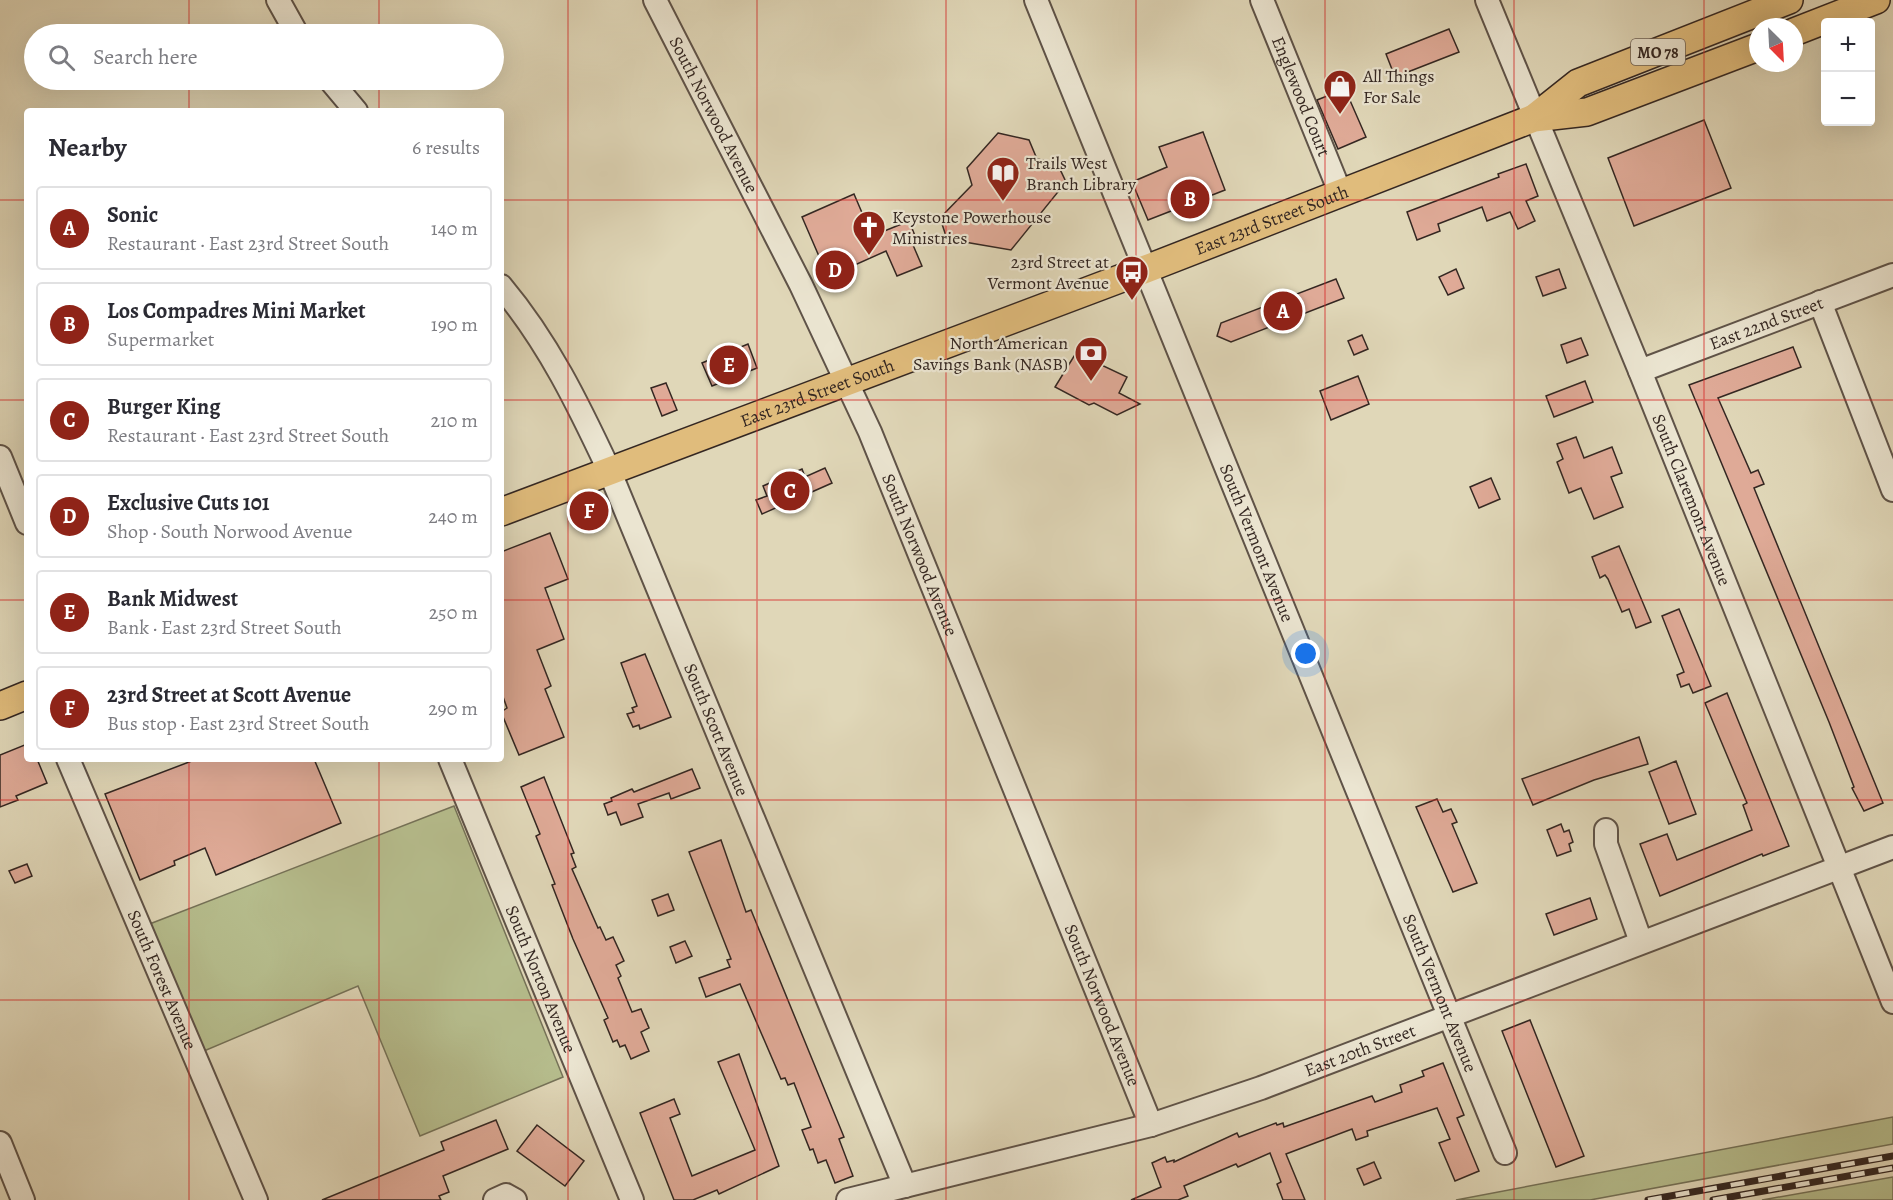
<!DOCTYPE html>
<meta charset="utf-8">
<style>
:root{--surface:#fff;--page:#f2f2f3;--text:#2b2b33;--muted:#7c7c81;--line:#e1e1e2;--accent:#8f2418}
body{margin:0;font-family:Alegreya,serif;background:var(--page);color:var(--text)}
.controls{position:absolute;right:18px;top:18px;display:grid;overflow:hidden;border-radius:6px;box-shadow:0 6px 24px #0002}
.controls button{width:54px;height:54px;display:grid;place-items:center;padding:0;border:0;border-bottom:2px solid var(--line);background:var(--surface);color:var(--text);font:30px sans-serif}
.compass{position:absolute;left:1749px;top:18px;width:54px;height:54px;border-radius:50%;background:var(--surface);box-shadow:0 6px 24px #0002;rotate:156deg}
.you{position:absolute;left:1306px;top:654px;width:21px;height:21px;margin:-15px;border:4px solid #fff;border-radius:50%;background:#1a73e8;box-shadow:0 0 0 9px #1a73e833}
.badge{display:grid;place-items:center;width:39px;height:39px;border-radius:50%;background:var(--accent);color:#fff;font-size:20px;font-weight:700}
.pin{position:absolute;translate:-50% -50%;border:3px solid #fff;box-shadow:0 2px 6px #0006}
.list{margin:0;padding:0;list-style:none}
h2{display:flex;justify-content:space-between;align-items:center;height:78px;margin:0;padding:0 24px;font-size:26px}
h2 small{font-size:20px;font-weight:400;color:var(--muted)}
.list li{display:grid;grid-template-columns:39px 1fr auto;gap:18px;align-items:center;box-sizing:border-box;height:84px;margin:0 12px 12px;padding:0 12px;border:2px solid var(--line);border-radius:6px}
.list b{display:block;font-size:22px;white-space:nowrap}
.list p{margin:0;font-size:20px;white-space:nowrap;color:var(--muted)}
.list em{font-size:20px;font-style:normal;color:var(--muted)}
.icon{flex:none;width:33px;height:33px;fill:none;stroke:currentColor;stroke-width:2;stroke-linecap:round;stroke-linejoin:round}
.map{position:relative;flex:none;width:1893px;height:1200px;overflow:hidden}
.search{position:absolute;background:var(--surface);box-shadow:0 6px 24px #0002;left:24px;top:24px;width:480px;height:66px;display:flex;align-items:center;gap:15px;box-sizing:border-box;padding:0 21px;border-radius:33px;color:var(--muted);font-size:22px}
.panel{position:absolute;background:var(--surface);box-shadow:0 6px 24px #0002;left:24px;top:108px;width:480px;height:654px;border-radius:6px}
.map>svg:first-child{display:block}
</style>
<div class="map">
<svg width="1893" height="1200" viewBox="0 0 1893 1200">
<rect width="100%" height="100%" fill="#e0d7b8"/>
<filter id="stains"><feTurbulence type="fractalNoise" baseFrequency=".00333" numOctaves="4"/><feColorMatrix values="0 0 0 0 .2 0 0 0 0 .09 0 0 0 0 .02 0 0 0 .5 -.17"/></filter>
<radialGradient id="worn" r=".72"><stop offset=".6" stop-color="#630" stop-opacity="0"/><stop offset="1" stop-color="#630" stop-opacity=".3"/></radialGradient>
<g fill="#b6bd8d" stroke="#757258" stroke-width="1.5">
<path d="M454,806l109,271 -143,59 -62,-150 -154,65 -57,-126z"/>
<path d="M1893,1117v27l-303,56h-134z"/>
<path d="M1893,1177v23h-131z"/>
</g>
<g fill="#dfaa97" stroke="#342722" stroke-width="1.5">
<path d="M1449,29l10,23 -64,25 -9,-23z"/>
<path d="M1345,89l21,48 -28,12 -21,-49z"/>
<path d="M1704,120l27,68 -97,38 -26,-68z"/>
<path d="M1203,132l22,58 -77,30 -16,-38 35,-15 -8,-20z"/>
<path d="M998,133l31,7 8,19 20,4 9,19 -55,68 -64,-11 -7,-21 32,-33 -5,-17z"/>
<path d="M1526,164l12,32 -12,5 9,20 -17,8 -8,-17 -23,9 -5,-14 -44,17 2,7 -23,9 -10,-28 92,-35 -1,-3z"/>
<path d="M854,194l18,42 37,-15 9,22 -5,2 9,21 -25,10 -11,-25 -58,26 -26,-60z"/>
<path d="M1456,269l8,19 -16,7 -9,-18z"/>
<path d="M1559,269l7,19 -23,8 -7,-19z"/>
<path d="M1336,279l8,19 -113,44 -14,-6 4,-13z"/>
<path d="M1362,335l6,14 -14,6 -6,-14z"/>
<path d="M1581,338l7,17 -21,8 -6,-18z"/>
<path d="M748,344l9,24 -45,18 -10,-23z"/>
<path d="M1793,347l8,20 -83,31 33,75 7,-3 6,14 -10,4 129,315 -19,8 -12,-23 2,-1 -25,-65 -140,-337z"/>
<path d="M1076,353l51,24 -8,16 21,11 -23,11 -23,-12 -5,2 -34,-18z"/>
<path d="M1358,376l11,28 -38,16 -11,-29z"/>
<path d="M1585,381l8,21 -39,15 -8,-21z"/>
<path d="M666,383l11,27 -15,6 -11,-28z"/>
<path d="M1576,437l8,21 28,-11 10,26 -11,4 12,30 -29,12 -13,-31 -12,5 -12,-31 6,-3 -6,-15z"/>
<path d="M825,468l7,15 -70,31 -6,-14 11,-4 -4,-10 39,-17 3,8z"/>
<path d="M1491,478l9,21 -21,9 -9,-21z"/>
<path d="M550,533l18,46 -23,9 19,51 -27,11 14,36 -6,3 19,48 -45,18 -18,-43 6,-4 -6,-17v-139z"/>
<path d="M1619,546l32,76 -15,6 -7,-19 -7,3 -14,-33 -3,-4 -5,3 -8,-21z"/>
<path d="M1679,609l32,77 -18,7 -4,-9 -8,3 -4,-12 7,-3 -22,-56z"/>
<path d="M645,654l26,63 -31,12 -1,-4 -6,2 -6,-13 7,-2 -2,-4 5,-2 -16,-43z"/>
<path d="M1727,693l62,153 -26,10 -1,-2 -102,42 -20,-52 27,-10 10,26 75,-30 -9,-25 4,-2 -42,-100z"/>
<path d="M1639,737l9,27 -54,16 -61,25 -11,-26z"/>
<path d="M27,744v15h10l10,24 -31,13 2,4 -18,7v-52z"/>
<path d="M197,759h117l27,64 -125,52 -11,-27 -31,13 1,4 -35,15 -35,-86z"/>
<path d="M1676,761l20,53 -27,10 -20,-52z"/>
<path d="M692,769l8,19 -29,11 -2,-6 -31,11 5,13 -22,8 -5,-13 -8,3 -4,-11 8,-3 -1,-3 21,-9 2,3z"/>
<path d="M544,777l30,76 -3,1 5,13 -4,2 26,59 2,-1 6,13 7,-3 11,24 -8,4 5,11 -3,2 14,34 9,-3 8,19 -8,4 8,19 -18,8 -6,-14 -5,2 -3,-7 -4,2 -9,-22 4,-2 -35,-79 -21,-54 3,-1 -19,-48 4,-2 -19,-47z"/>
<path d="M1437,799l6,13 8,-3 6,13 -5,2 25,59 -24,9 -37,-85z"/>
<path d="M1561,824l3,8 5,-2 4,12 -4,2 2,7 -14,5 -10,-26z"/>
<path d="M721,840l25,72 5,-2 93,227 -5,2 14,37 -18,7 -9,-23 -8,3 -5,-14 -3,1 -8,-20 9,-3 -17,-44 -6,2 -3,-7 -4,1 -41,-95 -34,13 -7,-19 31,-11 -3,-7 4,-1 -42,-107z"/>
<path d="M27,864l5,12 -17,7 -6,-12z"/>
<path d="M668,894l6,16 -16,6 -6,-16z"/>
<path d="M1590,898l7,21 -43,16 -8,-21z"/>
<path d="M685,941l7,15 -16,7 -6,-16z"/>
<path d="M1530,1020l54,136 -28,11 -54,-136z"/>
<path d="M739,1054l40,112 -60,28 -2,-4 -24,10h-19l-34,-87 34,-14 6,15 -10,4 22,58 63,-26 -37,-88z"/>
<path d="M1443,1063l21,52 -7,3 22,53 -24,10 -16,-38 11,-4 -13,-31 -70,23 1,5 -12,4 -4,-11 -66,25 19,46h-22l-6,-16 4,-2 -11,-29 -32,14 -2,-3 -52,22 4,10 -10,4h-47l30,-13 -9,-24 13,-6 2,5 7,-2v2l63,-29 2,4 37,-14 1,2 6,-2 1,4 88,-31 3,6 27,-10 -2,-7 24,-9 -2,-5z"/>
<path d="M496,1120l12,29 -65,27 6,16 -10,4 2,4h-119l122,-50 -3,-8z"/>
<path d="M537,1125l47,36 -19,25 -48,-35z"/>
<path d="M1374,1162l7,16 -17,7 -7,-16z"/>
</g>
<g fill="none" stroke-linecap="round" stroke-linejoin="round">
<defs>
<g id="minor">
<path d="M278,0l19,34"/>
<path id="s1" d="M655,0l146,285 69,147 281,693"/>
<path id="s2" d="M1036,0l469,1153"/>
<path id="s3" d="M1262,0l78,192"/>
<path id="s4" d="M1487,0l153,371 253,631"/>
<path d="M330,80l26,31"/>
<path id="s5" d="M501,286c47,56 77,118 108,184l296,716"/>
<path d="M1820,302l73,188"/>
<path id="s6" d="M1640,371l253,-96"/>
<path d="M0,457l27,66"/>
<path id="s7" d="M68,759l188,441"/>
<path id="s8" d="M450,759l182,441"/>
<path d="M1606,830v14l35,98"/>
<path d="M0,1143l23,57"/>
<path d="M495,1200l11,-5 9,5"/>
<path id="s9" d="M848,1200l303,-75 110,-37 632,-241"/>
</g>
<g id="major">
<path d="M1794,32l82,-32"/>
<path d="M1534,118l44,-35 211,-83"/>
<path id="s10" d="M501,512l645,-243 388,-151 53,-6 171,-65"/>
<path d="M0,706l27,-11"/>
</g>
</defs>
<use href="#minor" stroke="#5f5348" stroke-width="26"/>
<use href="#major" stroke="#342722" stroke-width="30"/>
<use href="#minor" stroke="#ebe5d1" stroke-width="22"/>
<use href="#major" stroke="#e0bc7c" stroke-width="27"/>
<defs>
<g id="rail">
<path d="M1648,1200l245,-44"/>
<path d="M1713,1200l180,-32"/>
</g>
</defs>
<use href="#rail" stroke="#342722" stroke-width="7"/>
<use href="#rail" stroke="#ebe5d1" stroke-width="4.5" stroke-dasharray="14" stroke-linecap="butt"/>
</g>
<path fill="none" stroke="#d62828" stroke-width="1.5" stroke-opacity="0.55" d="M189,0v34M379,0v34M568,0v1200M757,0v1200M946,0v1200M1136,0v1200M1325,0v1200M1514,0v1200M1704,0v1200M189,80v31M379,80v31M0,200h27M501,200h1392M0,400h27M501,400h1392M0,600h27M501,600h1392M189,759v441M379,759v441M0,800h1893M0,1000h1893"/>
<defs>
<symbol id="shop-pin" viewBox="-11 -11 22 30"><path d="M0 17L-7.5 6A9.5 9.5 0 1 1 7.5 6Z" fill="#8f2418" stroke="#ebe5d1"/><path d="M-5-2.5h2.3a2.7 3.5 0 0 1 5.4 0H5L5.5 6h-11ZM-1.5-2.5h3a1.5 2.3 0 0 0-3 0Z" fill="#fff"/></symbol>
<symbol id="library-pin" viewBox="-11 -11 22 30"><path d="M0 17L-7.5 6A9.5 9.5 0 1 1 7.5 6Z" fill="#8f2418" stroke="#ebe5d1"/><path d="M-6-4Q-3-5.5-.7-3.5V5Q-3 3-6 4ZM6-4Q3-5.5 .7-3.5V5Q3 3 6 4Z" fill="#fff"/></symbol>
<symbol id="church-pin" viewBox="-11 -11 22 30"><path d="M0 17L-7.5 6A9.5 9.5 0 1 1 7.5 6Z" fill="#8f2418" stroke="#ebe5d1"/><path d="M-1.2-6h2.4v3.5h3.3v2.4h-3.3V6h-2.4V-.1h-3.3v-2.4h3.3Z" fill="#fff"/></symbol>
<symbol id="bus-pin" viewBox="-11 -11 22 30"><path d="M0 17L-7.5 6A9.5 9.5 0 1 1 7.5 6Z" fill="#8f2418" stroke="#ebe5d1"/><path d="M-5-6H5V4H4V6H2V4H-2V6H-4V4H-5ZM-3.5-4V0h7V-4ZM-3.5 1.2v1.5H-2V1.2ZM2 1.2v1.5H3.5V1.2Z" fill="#fff"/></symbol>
<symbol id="bank-pin" viewBox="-11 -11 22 30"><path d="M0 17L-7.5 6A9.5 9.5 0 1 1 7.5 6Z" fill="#8f2418" stroke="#ebe5d1"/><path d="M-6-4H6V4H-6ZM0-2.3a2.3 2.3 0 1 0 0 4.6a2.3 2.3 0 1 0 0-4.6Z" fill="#fff"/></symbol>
</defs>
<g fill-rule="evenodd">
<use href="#shop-pin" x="1321" y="67" width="38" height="52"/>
<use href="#library-pin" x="984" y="154" width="38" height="52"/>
<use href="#church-pin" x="850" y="208" width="38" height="52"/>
<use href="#bus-pin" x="1113" y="253" width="38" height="52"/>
<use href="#bank-pin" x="1072" y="334" width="38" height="52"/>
</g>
<g text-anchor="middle" stroke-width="4.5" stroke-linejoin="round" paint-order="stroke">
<rect fill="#ebe5d1" stroke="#6b6056" stroke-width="1.5" x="1631" y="39" width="54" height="26" rx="4.5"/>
<g font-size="16" font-weight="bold" fill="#342722">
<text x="1658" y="58">MO 78</text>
</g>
<g font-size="18" fill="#342722" stroke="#ebe5d1" text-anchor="start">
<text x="1363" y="82">All Things<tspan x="1363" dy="21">For Sale</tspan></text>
<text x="1026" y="169">Trails West<tspan x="1026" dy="21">Branch Library</tspan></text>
<text x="892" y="223">Keystone Powerhouse<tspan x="892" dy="21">Ministries</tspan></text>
<text x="1109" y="268" text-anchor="end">23rd Street at<tspan x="1109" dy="21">Vermont Avenue</tspan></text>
<text x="1068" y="349" text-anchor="end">North American<tspan x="1068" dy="21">Savings Bank (NASB)</tspan></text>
</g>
<g font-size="18" fill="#342722" stroke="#ebe5d1">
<text dy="6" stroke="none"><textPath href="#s3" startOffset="104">Englewood Court</textPath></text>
<text dy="6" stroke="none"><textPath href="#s1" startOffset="129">South Norwood Avenue</textPath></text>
<text dy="6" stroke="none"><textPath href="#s10" startOffset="824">East 23rd Street South</textPath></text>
<text dy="6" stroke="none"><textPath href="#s6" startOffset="135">East 22nd Street</textPath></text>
<text dy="6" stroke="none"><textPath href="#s10" startOffset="338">East 23rd Street South</textPath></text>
<text dy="6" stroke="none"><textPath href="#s4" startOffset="540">South Claremont Avenue</textPath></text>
<text dy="6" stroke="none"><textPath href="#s2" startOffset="586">South Vermont Avenue</textPath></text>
<text dy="6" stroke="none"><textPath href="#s1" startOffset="615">South Norwood Avenue</textPath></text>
<text dy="6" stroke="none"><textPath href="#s5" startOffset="495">South Scott Avenue</textPath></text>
<text dy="6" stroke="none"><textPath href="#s7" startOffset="240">South Forest Avenue</textPath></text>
<text dy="6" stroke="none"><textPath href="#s8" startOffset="238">South Norton Avenue</textPath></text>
<text dy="6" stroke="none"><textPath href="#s2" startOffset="1072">South Vermont Avenue</textPath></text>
<text dy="6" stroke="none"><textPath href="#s1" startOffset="1101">South Norwood Avenue</textPath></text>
<text dy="6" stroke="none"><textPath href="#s9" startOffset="534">East 20th Street</textPath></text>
</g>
</g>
<rect width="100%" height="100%" filter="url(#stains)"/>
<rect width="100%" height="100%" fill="url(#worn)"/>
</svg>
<div class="controls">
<button>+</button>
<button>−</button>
</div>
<svg class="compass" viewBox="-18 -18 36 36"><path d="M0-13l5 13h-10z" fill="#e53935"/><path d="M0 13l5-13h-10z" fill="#7c7c81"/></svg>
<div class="you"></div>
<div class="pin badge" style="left:1283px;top:311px">A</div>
<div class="pin badge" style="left:1190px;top:199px">B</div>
<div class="pin badge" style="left:790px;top:491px">C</div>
<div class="pin badge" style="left:835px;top:270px">D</div>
<div class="pin badge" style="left:729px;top:365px">E</div>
<div class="pin badge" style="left:589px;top:511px">F</div>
<div class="search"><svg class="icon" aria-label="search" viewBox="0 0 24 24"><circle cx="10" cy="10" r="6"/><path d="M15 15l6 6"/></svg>Search here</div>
<section class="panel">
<h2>Nearby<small>6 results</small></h2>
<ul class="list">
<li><span class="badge">A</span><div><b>Sonic</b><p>Restaurant · East 23rd Street South</p></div><em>140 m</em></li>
<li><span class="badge">B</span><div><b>Los Compadres Mini Market</b><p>Supermarket</p></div><em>190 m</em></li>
<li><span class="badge">C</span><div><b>Burger King</b><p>Restaurant · East 23rd Street South</p></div><em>210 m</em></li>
<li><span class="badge">D</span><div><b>Exclusive Cuts 101</b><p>Shop · South Norwood Avenue</p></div><em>240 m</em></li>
<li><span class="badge">E</span><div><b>Bank Midwest</b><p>Bank · East 23rd Street South</p></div><em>250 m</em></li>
<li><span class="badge">F</span><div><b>23rd Street at Scott Avenue</b><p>Bus stop · East 23rd Street South</p></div><em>290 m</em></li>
</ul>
</section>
</div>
